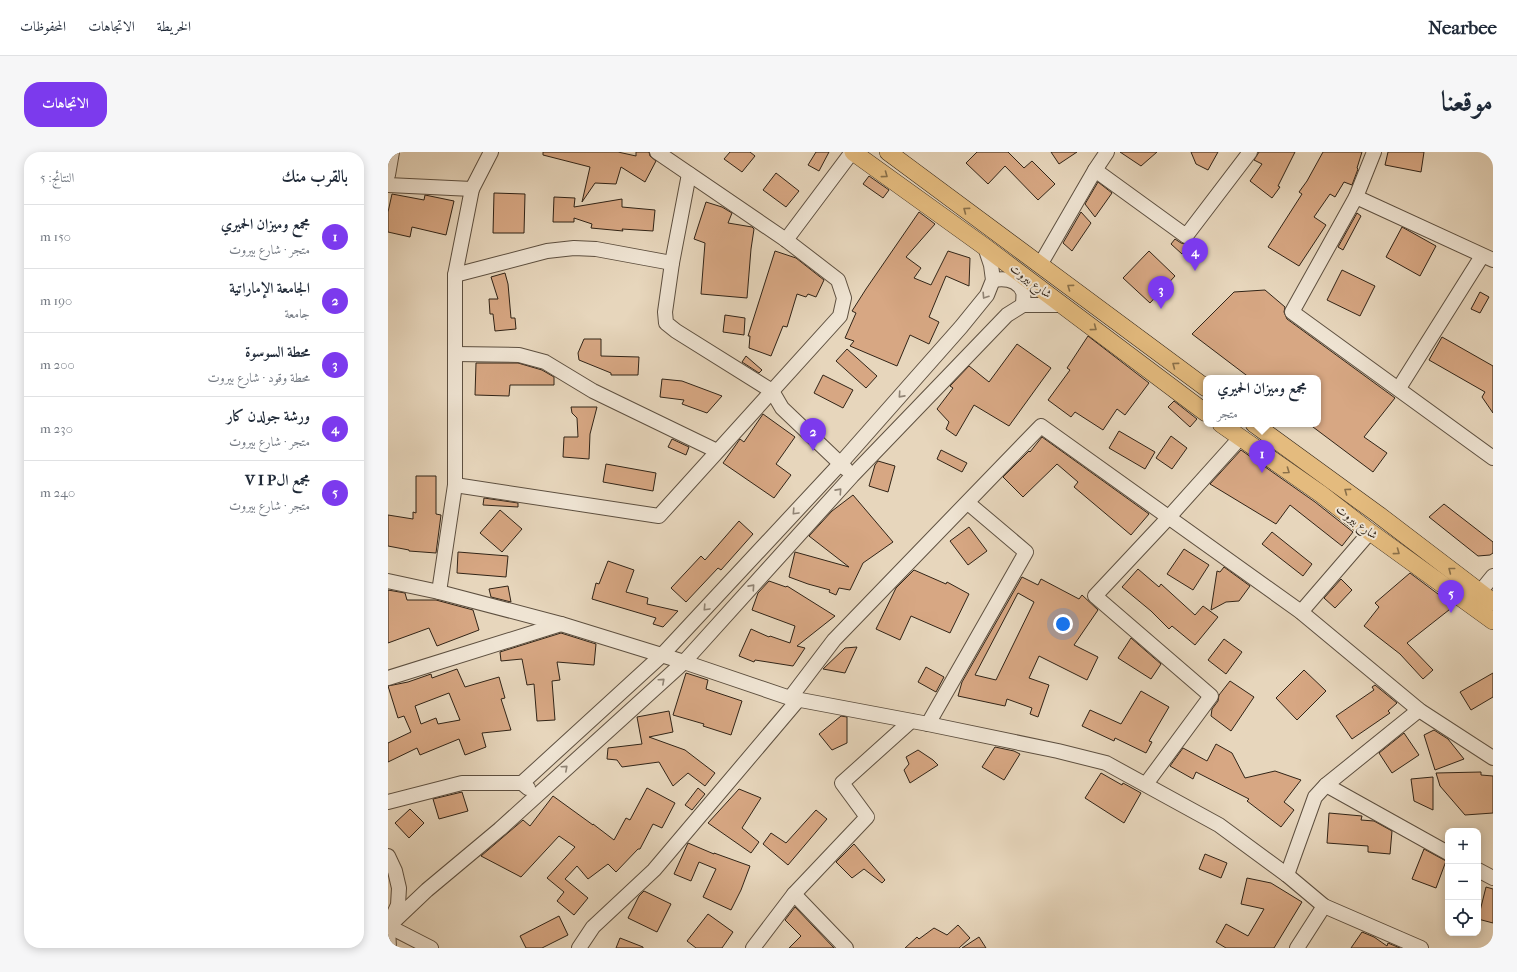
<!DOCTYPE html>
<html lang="ar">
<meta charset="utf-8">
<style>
:root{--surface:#fff;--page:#f6f6f7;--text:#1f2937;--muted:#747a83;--line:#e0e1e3;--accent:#7c3aed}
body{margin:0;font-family:"IM FELL French Canon",Amiri,serif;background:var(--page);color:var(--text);direction:rtl}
.controls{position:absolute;right:12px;bottom:12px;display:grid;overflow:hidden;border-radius:8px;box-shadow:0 2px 10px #0003}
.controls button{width:36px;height:36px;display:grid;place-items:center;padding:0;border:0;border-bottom:1px solid var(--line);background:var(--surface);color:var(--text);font:20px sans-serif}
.you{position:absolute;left:675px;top:472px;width:14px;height:14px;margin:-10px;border:3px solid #fff;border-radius:50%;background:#1a73e8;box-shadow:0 0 0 6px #1a73e833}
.badge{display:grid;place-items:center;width:26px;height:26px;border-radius:50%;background:var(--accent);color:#fff;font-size:13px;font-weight:700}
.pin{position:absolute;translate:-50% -33px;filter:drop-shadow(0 1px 2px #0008)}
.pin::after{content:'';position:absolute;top:21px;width:14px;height:12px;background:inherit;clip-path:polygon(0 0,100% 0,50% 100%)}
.popup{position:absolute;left:815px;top:223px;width:118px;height:52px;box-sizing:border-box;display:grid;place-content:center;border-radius:8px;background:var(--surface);filter:drop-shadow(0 1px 3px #0005);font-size:13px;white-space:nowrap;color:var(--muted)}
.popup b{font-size:15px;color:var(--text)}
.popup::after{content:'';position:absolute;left:50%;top:100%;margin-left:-8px;border:8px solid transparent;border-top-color:var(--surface)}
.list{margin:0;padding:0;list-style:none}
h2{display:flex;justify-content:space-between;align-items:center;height:52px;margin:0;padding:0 16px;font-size:17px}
h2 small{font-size:13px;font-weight:400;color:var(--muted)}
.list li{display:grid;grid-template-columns:26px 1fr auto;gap:12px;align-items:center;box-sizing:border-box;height:64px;padding:0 16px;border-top:1px solid var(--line)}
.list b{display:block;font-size:15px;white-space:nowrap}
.list p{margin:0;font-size:13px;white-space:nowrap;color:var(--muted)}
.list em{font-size:13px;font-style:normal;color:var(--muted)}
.icon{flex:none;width:22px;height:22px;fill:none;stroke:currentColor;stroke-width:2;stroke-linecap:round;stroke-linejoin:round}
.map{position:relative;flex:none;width:1105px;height:796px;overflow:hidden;direction:ltr;border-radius:16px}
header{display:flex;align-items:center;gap:24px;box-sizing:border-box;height:56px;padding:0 20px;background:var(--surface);border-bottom:1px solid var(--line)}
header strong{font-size:19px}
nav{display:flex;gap:22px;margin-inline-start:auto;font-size:14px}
.intro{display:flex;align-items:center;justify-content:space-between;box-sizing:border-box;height:96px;padding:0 24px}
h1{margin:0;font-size:28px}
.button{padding:10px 18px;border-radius:16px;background:var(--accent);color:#fff;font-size:14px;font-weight:700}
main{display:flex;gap:24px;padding:0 24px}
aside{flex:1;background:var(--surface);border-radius:16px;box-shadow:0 2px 10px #0003}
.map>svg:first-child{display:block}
</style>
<header>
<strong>Nearbee</strong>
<nav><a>الخريطة</a><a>الاتجاهات</a><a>المحفوظات</a></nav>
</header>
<div class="intro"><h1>موقعنا</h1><a class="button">الاتجاهات</a></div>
<main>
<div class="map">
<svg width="1105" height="796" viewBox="0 0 1105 796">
<rect width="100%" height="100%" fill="#e7d6bc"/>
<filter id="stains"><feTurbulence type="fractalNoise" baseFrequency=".005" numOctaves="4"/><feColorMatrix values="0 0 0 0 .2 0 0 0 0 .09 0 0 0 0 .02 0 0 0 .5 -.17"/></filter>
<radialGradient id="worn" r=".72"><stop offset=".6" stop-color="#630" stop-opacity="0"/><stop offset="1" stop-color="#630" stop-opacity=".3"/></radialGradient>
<g fill="#d7a783" stroke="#312417" fill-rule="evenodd">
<path d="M155,0h75l18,4v-4h13l1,4 6,5 -11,21 -24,-15 -5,17 -21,-1 -13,19 8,-35 -47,-12z"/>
<path d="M342,0h20l5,4 -13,16 -18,-13z"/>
<path d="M428,0h13l-10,19 -11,-6z"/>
<path d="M589,0h31l16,16 8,-7 23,23 -17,16 -33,-34 -17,18 -22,-21z"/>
<path d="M663,0h26l-18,12z"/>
<path d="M732,0h37l-16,14z"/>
<path d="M803,0h27l-10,18 -12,-6z"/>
<path d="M871,0h36l-17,34 2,1 -8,11 -22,-17 12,-17 -8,-4z"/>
<path d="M935,0h39l-5,16 1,1 -6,16 -8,-3 -9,15 -5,-3 -16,23 12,8 -27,41 -31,-19 34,-53 -3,-2 8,-11z"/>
<path d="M1000,0h36l-3,20 -36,-7z"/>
<path d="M388,21l23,18 -13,16 -23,-17z"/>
<path d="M481,24l20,14 -6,8 -20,-14z"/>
<path d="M710,30l14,11 -17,24 -10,-13z"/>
<path d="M106,41l31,1 -1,39h-31z"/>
<path d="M4,42l32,6 1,-5 29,6 -8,34 -34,-8 -2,10 -22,-5v-20z"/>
<path d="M166,45l21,1 -1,9 48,-8v8l33,3 -2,21 -31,-2 1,2 -32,-3 1,-4 -18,-6v4h-21z"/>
<path d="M318,50l16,5 10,6 -4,10 24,4 2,2 -3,20 -4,49 -46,-4 4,-51 -11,-4z"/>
<path d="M531,60l16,12 -29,33 15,11 -7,10 17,7 17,-34 22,7 -1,28 -23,-10 -17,41 10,5 -10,22 -19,-9 -13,31 -47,-20 4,-5 -9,-3 11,-25 -4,-2 14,-22z"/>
<path d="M693,60l10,11 -19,28 -9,-8z"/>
<path d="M969,61l4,3 -18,34 -5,-3z"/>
<path d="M1014,75l34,19 -16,30 -34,-19z"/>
<path d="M787,87l6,4 8,2 -7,9 -11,-10z"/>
<path d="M387,99l21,7 28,22 -8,17 -8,-3 -2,3 -9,-3 -10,33 -4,-1 -12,30 -22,-8 1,-12h-2z"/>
<path d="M761,99l26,25 -25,27 -27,-25z"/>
<path d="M954,118l33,16 -15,30 -33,-16z"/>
<path d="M117,121l3,11 3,34h4l1,11 -21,2 -2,-17h-3l-1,-15h9l-7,-22z"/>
<path d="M877,138l20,17 -1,5 3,7 108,79 -31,39 23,16 -14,19 -64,-48h9v-46h-68l-58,-44 42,-42z"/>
<path d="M1092,140l9,5 -9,16 -9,-4z"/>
<path d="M337,163l20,3 -1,17 -21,-3z"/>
<path d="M700,184l61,47 -24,32 -8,-6 -14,21 -28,-18 -4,5 -23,-17 22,-30 -3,-2z"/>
<path d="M1054,185l51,29v47l-11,-16 3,-5 -56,-32z"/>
<path d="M196,187h17v17l38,1 -1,18h-27v-2l-32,-13 -1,-7z"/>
<path d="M629,192l34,24 -42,58 -35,-21 -18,31 -10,-7 3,-7 -12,-13 16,-21 -3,-2 19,-20 20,16z"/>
<path d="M459,197l30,27 -11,12 -30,-27z"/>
<path d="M358,204l16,14 -3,3 -17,-11z"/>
<path d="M88,211h42l24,7 12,7v8h-44l-1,11 -34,-1z"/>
<path d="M435,223l30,15 -10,18 -29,-15z"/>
<path d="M274,227l20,2 40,15 -15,17 -25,-9 2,-4 -24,-3z"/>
<path d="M786,249l23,18 -7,8 -22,-20z"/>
<path d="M183,255h26l-7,27 -1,25 -26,-2 1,-20h14l-1,-19 -5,-5z"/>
<path d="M375,262l32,23 -19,27 15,11 -17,23 -51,-35 17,-24 4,3z"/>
<path d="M731,279l36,21 -10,17 -36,-21z"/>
<path d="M783,284l16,12 -15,21 -16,-11z"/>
<path d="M654,285l107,77 -18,21 -57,-48 4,-5 -21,-18 -34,33 -20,-20 26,-26 1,1z"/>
<path d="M284,287l17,8 -3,8 -18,-8z"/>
<path d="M553,298l26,13 -5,9 -25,-13z"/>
<path d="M853,298l74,52 38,30 -11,14 -52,-41 -14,19 -66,-40z"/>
<path d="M490,309l17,5 -7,26 -19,-6 6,-21z"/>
<path d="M218,312l50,9 -3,18 -50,-9z"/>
<path d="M28,324h20v38l5,1 -5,38 -27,-2v-1l-21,-4v-31l25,4v-7l3,1z"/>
<path d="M465,343l40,47 -30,21 -13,27 -11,-2 -3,7 -7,-3 1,-2 -22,-6 -19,-7 6,-25 54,15 -40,-31 23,-25z"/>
<path d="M96,346l34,5v4l-35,-2z"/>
<path d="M1056,352l49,38v11l-3,2 -12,1 -49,-39z"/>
<path d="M112,358l22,19 -20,23 -22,-19z"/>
<path d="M351,369l14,13 -32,36 -3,-2 -32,34 -15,-14 30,-32 4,4z"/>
<path d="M581,375l18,24 -19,14 -18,-24z"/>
<path d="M884,380l40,32 -9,12 -41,-32z"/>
<path d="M796,397l25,16 -16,25 -26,-16z"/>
<path d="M70,400l50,4 -2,21 -49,-4z"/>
<path d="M220,409l26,9 -8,22 22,6 -1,6 31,7 -15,16 -10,-3 3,-6 -64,-19 4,-16 3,1z"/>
<path d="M836,415l26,19 -11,15 -13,1 -15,8 6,-39 3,1z"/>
<path d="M750,417l21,18 2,-3 34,31 8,-9 15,11 -23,28 -23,-19 -3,3 -18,-18 -29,-24z"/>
<path d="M526,418l32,14 1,-2 22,12 -19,39 -39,-17 -11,24 -24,-11 20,-41z"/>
<path d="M1022,421l44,33 -47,37 26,27 -10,9 -23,-25 -36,-28 15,-19 -4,-4z"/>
<path d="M634,425l16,8 3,-6 38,20 3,-4 16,15 -24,35 24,12 -11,23 -48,-24 -10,22 20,7 -11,32 -8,-3 2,-6 -25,-9 -2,7 -47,-10 4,-14zM630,441l16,9 -38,78 -21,-5z"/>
<path d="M953,427l11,11 -17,18 -11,-10z"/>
<path d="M381,429l17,6 1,-1 48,30 -38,30 8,2 -12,18 -38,-6 -1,2 -15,-6 12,-27 18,8 1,-1 20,7 5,-17 -43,-16 6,-17z"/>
<path d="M120,434l3,16 -20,-5 -2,-8z"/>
<path d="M0,438l17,3 2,7h29l37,10 6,20 -42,16 -8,-18 -41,15z"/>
<path d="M173,481l35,11 -2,21 -37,-3 3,18 -8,1 3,39 -18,1 -3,-37 -7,1 -5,-26 -21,2 -1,-9z"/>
<path d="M743,486l30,26 -10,15 -33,-21z"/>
<path d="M836,487l18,13 -16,22 -18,-14z"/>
<path d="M469,495l-12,26 -22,-4 22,-21z"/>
<path d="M538,515l18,10 -8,15 -18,-10z"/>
<path d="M69,517l8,18 34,-10 6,21 -4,1 10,31 -29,3 4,14 -21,8 -6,-16 -39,16 -3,-7 -29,14v-19l23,-11 -7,-16 -6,2 -10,-32 20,-4 23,-8 1,4zM61,541l11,27 -22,4 -2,-6 -15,6 -6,-18z"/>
<path d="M916,518l22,21 -29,29 -21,-22z"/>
<path d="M298,521l22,7 -2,9 36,12 -11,34 -28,-9 1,-2 -31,-9z"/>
<path d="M1105,521v24l-22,13 -11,-18z"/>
<path d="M842,529l24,16 -23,34 -20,-15 1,-7 6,-8 1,-6z"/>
<path d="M987,533l22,18 -9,8 2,2 -38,26 -16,-23 38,-26 -2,-3z"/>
<path d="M753,539l28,16 -20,34 3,1 -6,11 -31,-15 -1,3 -32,-15 8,-16 31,14z"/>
<path d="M281,559l4,21 -24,5 36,13 30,23 -10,13 -17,-13 -15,13 -14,-24 -37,5 -5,-7 -10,-1 1,-11 34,-4 -5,-27z"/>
<path d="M453,564l6,1v26l-15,7 -13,-16z"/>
<path d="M1046,578l14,9 16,20 -29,11 -11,-35z"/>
<path d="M1016,581l15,22 -27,18 -13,-20z"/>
<path d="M828,592l16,9 13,25 30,-7 26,9 -17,22 10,8 -13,17 -34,-26 2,-2 -53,-27 -3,7 -23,-13 13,-18 24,13z"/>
<path d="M607,595l19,4 6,3 -16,26 -22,-13z"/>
<path d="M530,598l15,10 5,5 -28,18 -6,-13 5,-6 -3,-7z"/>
<path d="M1093,620v3l12,1v37l-28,2 -25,-29 -4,-13z"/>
<path d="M713,621l21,12 1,-2 18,10 -17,30 -39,-25z"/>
<path d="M1045,625v33l-19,-9 -3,-22z"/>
<path d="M259,636l28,15 -13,25 -9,-4 -13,25h-2l-22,23 -8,-8 -20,15 -11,-13 -12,13 23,19 -14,17 -17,-14 7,-9 -17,-14 28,-31 -16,-11 -38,41 -40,-21 42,-36 7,6 23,-30 40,29v-1l21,16 12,-22 4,2z"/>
<path d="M310,636l7,6 -13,16 -7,-5z"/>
<path d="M351,637l22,9 -19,30 17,14 -8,11 -43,-30z"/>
<path d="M74,640l6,19 -29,8 -6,-20z"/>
<path d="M22,657l14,14 -15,15 -14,-15z"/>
<path d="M428,658l11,9 -39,46 -25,-21 8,-11 15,10z"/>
<path d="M941,661l33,3 -1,4 13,1 18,10 -2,23 -22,-2v-6l-41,-3z"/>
<path d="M300,691l26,11v-1l36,13 -9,24 -10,20 -28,-13 13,-28 -17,-7 -8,19 -17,-7z"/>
<path d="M466,692l31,36 -3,3 -18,-14 -12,9 -16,-16z"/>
<path d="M1036,697l22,12 -10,27 -24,-9z"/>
<path d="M817,702l22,9 -6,15 -22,-9z"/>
<path d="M859,726l24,5 31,19 -28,46h-48l-10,-6 10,-18 22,12 16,-27 -23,-5z"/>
<path d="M1098,735l7,2v34l-15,-4z"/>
<path d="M256,739l27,13 -14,28 -29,-14 11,-22z"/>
<path d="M407,755l39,41h-45l12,-12 -16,-16z"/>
<path d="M320,762l25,18 -11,16h-26l-9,-7z"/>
<path d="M171,764l9,19 -26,13h-16l-6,-12z"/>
<path d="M570,773l12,13 -11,10h-54l12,-11 2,2 15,-11 13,7z"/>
<path d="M974,780l12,5 13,9 1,-3 12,5h-49z"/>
<path d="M591,785l7,11h-24z"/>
<path d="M232,786l23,9v1h-27z"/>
</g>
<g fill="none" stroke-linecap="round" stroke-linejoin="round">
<defs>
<g id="minor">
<path d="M986,0l-18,45 -64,115 201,146"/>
<path d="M707,18l91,66 64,-84"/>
<path d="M301,22l-17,89 -7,49 1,11 10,8 96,60 10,17 64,61"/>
<path d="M0,23l4,-23"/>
<path d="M0,33l84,4"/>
<path d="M968,45l137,63"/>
<path d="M398,88l66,-88"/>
<path d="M652,113l55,-95 12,-18"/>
<path d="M67,123l92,-24 27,-3 22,1 76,14"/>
<path d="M605,128c12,-2 25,-1 30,12 1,3 0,9 0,13"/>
<path d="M67,202l64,1 26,7 48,29 124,60"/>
<path d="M1011,236l83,-132"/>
<path d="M67,333l204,31 181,-200 4,-18 -6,-18 -52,-40 -129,-88"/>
<path d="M0,429l51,11 122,32 123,38 106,36 138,26 130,27 48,12 113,62 68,50 37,31 97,42"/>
<path d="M51,440l16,-107v-210l17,-86 19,-37"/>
<path d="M1092,440l13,-16"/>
<path d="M913,460l69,-80"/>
<path d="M0,526l173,-54"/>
<path d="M402,546l44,-58 207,-214 260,186 118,98 74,48"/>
<path d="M540,572l98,-172 -58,-49"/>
<path d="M134,631l140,-128 178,-191 121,-137 26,-32 6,-15 -2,-15 -6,-18"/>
<path d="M758,632l65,-88 -116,-100 74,-79 71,-79"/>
<path d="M938,633l122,68"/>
<path d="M0,650l74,-19h60l6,5"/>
<path d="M0,704l7,15 4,17 -1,17 -10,22 1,21"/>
<path d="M1090,718l15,8"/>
<path d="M899,723l28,-78 11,-12 93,-75"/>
<path d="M406,742l52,54"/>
<path d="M0,774l43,22"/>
<path d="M0,775l39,-37 73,-61 184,-167 168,-186 155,-161 16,-10h39"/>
<path d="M191,796l14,-21 61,-57 144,-170"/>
<path d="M365,796l41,-54 73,-77 -25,-34 69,-62"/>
<path d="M909,796l27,-42"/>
</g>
<g id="major">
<path d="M465,0l132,95 221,166"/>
<path d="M500,0l318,236"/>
<path d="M833,272l100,70 49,38 123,89"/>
<path d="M866,272l125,91 114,87"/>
</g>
</defs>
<use href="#minor" stroke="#5e5040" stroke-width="16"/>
<use href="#major" stroke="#312417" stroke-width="18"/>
<use href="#minor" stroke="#efe4d3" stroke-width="14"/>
<use href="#major" stroke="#e4bb7e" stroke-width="17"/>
</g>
<defs><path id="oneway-chevron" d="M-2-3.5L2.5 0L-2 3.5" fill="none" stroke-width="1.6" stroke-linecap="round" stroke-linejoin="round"/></defs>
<g stroke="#8a704a">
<use href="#oneway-chevron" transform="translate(497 23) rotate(36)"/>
<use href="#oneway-chevron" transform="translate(578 58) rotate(-143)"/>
<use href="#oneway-chevron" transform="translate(682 135) rotate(-144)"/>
<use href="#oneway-chevron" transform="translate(706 176) rotate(37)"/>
<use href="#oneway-chevron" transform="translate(787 213) rotate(-143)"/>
<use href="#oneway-chevron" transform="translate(899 319) rotate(35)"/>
<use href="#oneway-chevron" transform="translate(959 339) rotate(-144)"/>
<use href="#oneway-chevron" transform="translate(1009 400) rotate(36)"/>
<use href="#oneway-chevron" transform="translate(1063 418) rotate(-142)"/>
</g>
<g stroke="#908475">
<use href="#oneway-chevron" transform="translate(597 144) rotate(123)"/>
<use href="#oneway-chevron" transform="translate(513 243) rotate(132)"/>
<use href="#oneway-chevron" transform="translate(451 339) rotate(-48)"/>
<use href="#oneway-chevron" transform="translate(407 360) rotate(133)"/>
<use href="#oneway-chevron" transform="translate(364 435) rotate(-48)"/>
<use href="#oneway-chevron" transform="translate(318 456) rotate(133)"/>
<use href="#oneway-chevron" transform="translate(274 529) rotate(-42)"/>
<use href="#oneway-chevron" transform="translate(177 616) rotate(-42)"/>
</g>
<g text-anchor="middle" stroke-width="4" stroke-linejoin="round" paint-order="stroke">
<g font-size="12" fill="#312417" stroke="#efe4d3">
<text transform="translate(643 129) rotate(37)" y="4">شارع بيروت</text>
<text transform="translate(969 370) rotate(37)" y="4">شارع بيروت</text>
</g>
</g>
<rect width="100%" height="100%" filter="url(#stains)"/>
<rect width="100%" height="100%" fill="url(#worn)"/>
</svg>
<div class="controls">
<button>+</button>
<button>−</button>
<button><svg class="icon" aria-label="locate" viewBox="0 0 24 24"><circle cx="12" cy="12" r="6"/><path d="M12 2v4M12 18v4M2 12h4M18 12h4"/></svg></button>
</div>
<div class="you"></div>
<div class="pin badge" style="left:874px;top:321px">1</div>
<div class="popup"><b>مجمع وميزان الحميري</b>متجر</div>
<div class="pin badge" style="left:425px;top:299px">2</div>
<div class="pin badge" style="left:773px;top:157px">3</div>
<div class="pin badge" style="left:807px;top:119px">4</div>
<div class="pin badge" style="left:1063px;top:461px">5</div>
</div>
<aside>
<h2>بالقرب منك<small>النتائج: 5</small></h2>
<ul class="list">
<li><span class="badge">1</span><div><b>مجمع وميزان الحميري</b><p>متجر · شارع بيروت</p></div><em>150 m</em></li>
<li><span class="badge">2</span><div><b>الجامعة الإماراتية</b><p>جامعة</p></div><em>190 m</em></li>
<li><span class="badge">3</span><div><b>محطة السوسوة</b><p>محطة وقود · شارع بيروت</p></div><em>200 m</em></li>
<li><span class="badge">4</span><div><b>ورشة جولدن كار</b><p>متجر · شارع بيروت</p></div><em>230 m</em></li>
<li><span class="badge">5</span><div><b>مجمع الV I P</b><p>متجر · شارع بيروت</p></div><em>240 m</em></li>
</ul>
</aside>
</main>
